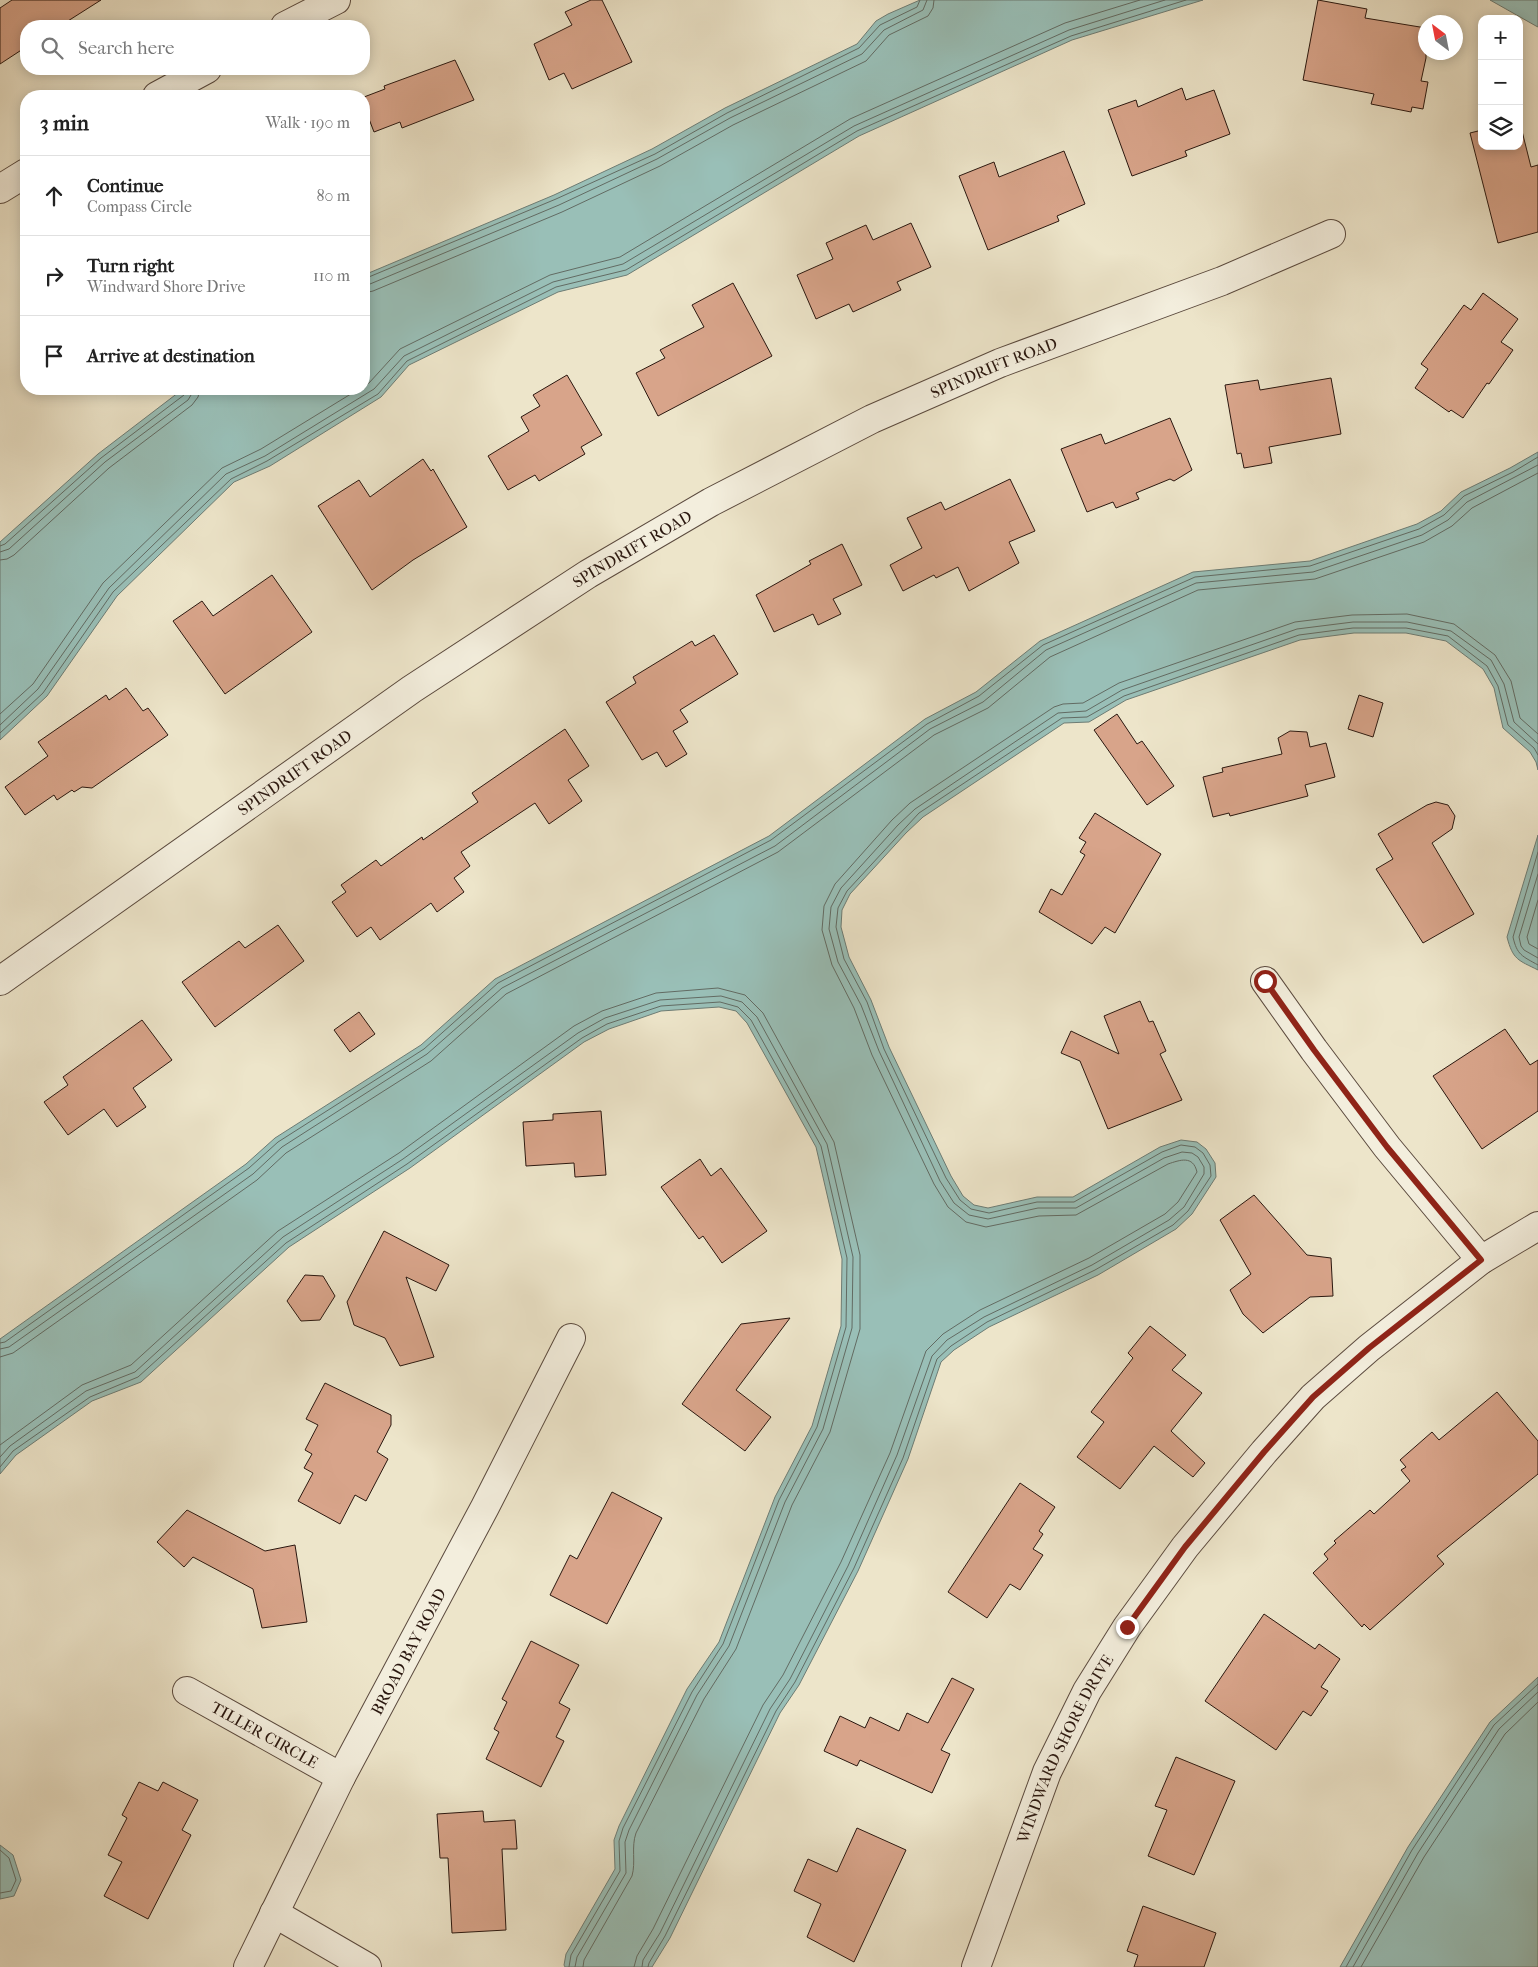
<!DOCTYPE html>
<meta charset="utf-8">
<style>
:root{--surface:#fff;--page:#f2f2f2;--text:#222;--muted:#767676;--line:#e0e0e0}
body{margin:0;font-family:"IM FELL French Canon",serif;background:var(--page);color:var(--text)}
.controls{position:absolute;right:15px;top:15px;display:grid;overflow:hidden;border-radius:10px;box-shadow:0 2px 12px #0003}
.controls button{width:45px;height:45px;display:grid;place-items:center;padding:0;border:0;border-bottom:1px solid var(--line);background:var(--surface);color:var(--text);font:25px sans-serif}
.compass{position:absolute;left:1418px;top:15px;width:45px;height:45px;border-radius:50%;background:var(--surface);box-shadow:0 2px 12px #0003;rotate:328deg}
.stop{position:absolute;width:15px;height:15px;margin:-11px;border:4px solid #8f2418;border-radius:50%;background:#fff}
.stop.end{background:#8f2418;border-color:#fff;box-shadow:0 1px 5px #0008}
.list{margin:0;padding:0;list-style:none}
h2{display:flex;justify-content:space-between;align-items:center;height:65px;margin:0;padding:0 20px;font-size:21px}
h2 small{font-size:16px;font-weight:400;color:var(--muted)}
.list li{display:grid;grid-template-columns:32px 1fr auto;gap:15px;align-items:center;box-sizing:border-box;height:80px;padding:0 20px;border-top:1px solid var(--line)}
.list b{display:block;font-size:19px;white-space:nowrap}
.list p{margin:0;font-size:16px;white-space:nowrap;color:var(--muted)}
.list em{font-size:16px;font-style:normal;color:var(--muted)}
.icon{flex:none;width:28px;height:28px;fill:none;stroke:currentColor;stroke-width:2;stroke-linecap:round;stroke-linejoin:round}
.map{position:relative;flex:none;width:1538px;height:1967px;overflow:hidden}
.search{position:absolute;background:var(--surface);box-shadow:0 2px 12px #0003;left:20px;top:20px;width:350px;height:55px;display:flex;align-items:center;gap:12px;box-sizing:border-box;padding:0 18px;border-radius:20px;color:var(--muted);font-size:19px}
.panel{position:absolute;background:var(--surface);box-shadow:0 2px 12px #0003;left:20px;top:90px;width:350px;height:305px;border-radius:20px}
.map>svg:first-child{display:block}
</style>
<div class="map">
<svg width="1538" height="1967" viewBox="0 0 1538 1967">
<rect width="100%" height="100%" fill="#ede5ca"/>
<filter id="stains"><feTurbulence type="fractalNoise" baseFrequency=".004" numOctaves="4"/><feColorMatrix values="0 0 0 0 .2 0 0 0 0 .09 0 0 0 0 .02 0 0 0 .5 -.17"/></filter>
<radialGradient id="worn" r=".72"><stop offset=".6" stop-color="#630" stop-opacity="0"/><stop offset="1" stop-color="#630" stop-opacity=".3"/></radialGradient>
<g fill="#99bfb7" stroke="#6d7c74">
<path d="M920,0h283l-131,40 -213,96 -232,139 -69,17 -149,73 -28,32 -111,69 -36,16 -117,114 -70,100 -47,44v-198l98,-88 85,-65h181v-114l190,-80 98,-46 73,-41 132,-64 19,-23 12,-7z"/>
<path d="M1490,0h48v27l-2,-1z"/>
<path d="M1538,452v318l-2,-8 -6,-10 -27,-24 -9,-40 -11,-19 -37,-28 -40,-8h-52l-54,7 -174,60 -37,22 -25,1 -141,94 -17,16 -56,61 -8,16 -1,17 8,30 22,43 18,47 62,129 12,20 11,9 14,3 49,-11h36l87,-50 21,-7 16,2 9,7 9,14 1,14 -24,37 -16,15 -78,46 -109,52 -35,23 -13,12 -33,97 -50,112 -59,114 -19,28 -110,225 -18,29h-87l-1,-2 2,-11 49,-85 -1,-29 5,-14 68,-137 32,-47 56,-145 37,-71 29,-100 1,-67 -26,-112 -69,-124 -11,-12 -17,-4 -58,4 -52,18 -25,13 -174,126 -121,79 -148,135 -49,19 -76,54 -16,19v-135l246,-175 29,-26 146,-93 74,-66 274,-143 156,-117 51,-27 64,-51 153,-69 117,-11 107,-37 24,-13 20,-19 49,-24z"/>
<path d="M1538,835v135c-20,-10 -25,-10 -31,-33z"/>
<path d="M1538,1677v290h-198l68,-120 82,-125z"/>
<path d="M0,1845l13,10 8,25 -7,16 -14,3z"/>
</g>
<g fill="none" stroke-linecap="round" stroke-linejoin="round">
<g stroke="#626b63" stroke-width="1">
<path d="M364,279l192,-80 99,-45 72,-41 132,-65 21,-23 37,-18 3,-7"/>
<path d="M364,285l6,-1 189,-79 98,-46 73,-41 132,-64 22,-24 39,-20 4,-10"/>
<path d="M364,293l9,-2 189,-79 98,-46 73,-41 133,-64 23,-26 39,-19 5,-8 1,-8"/>
<path d="M364,386l5,-3 31,-34 150,-74 70,-18 230,-138 215,-96 75,-23"/>
<path d="M0,546l5,-2 96,-86 83,-63 2,-6"/>
<path d="M0,552l9,-3 96,-87 83,-62 3,-5 1,-6"/>
<path d="M0,560l7,-1 7,-4 95,-87 83,-63 6,-8 2,-8"/>
<path d="M0,714l33,-30 70,-101 119,-115 39,-19 98,-60"/>
<path d="M0,725l38,-36 71,-101 117,-114 39,-18 109,-67 30,-33 149,-74 70,-18 231,-138 215,-96 96,-30"/>
<path d="M0,733l43,-40 70,-101 118,-113 36,-18 111,-67 29,-33 149,-74 70,-17 231,-139 214,-95 115,-36"/>
<path d="M1538,852l-25,85c4,18 9,19 25,28"/>
<path d="M1538,874l-19,63 2,9 3,4 14,8"/>
<path d="M1538,900l-11,37 2,7 9,5"/>
<path d="M0,1343l5,-1 244,-174 29,-26 146,-93 74,-66 273,-143 156,-116 52,-28 64,-51 152,-68 115,-11 109,-37 25,-14 20,-19 49,-24 25,-15"/>
<path d="M0,1349l9,-2 244,-173 29,-27 145,-93 75,-66 273,-142 155,-117 53,-27 63,-52 150,-67 117,-11 109,-37 26,-15 19,-18 71,-37"/>
<path d="M0,1357l13,-4 244,-173 29,-27 145,-92 75,-67 272,-142 156,-117 54,-27 62,-51 148,-67 117,-11 109,-37 28,-16 20,-18 66,-35"/>
<path d="M0,1445l82,-60 49,-20 147,-134 121,-78 175,-127 28,-15 54,-18 62,-5 27,7 18,18 71,129 26,113v74l-30,103 -38,73 -56,144 -32,50 -68,134c-5,14 0,29 -4,43l-48,84 -1,7"/>
<path d="M0,1457l10,-11 76,-55 49,-19 148,-135 120,-78 175,-126 27,-15 55,-18 61,-4 21,6 15,15 70,127 26,113 -1,71 -29,101 -38,73 -56,144 -32,49 -68,135 -4,12 1,31 -49,84 -2,10"/>
<path d="M0,1467l13,-16 77,-54 48,-20 148,-134 121,-79 175,-126 25,-14 54,-18 59,-4 18,5 13,13 70,126 26,112 -1,69 -29,100 -38,73 -56,144 -31,48 -69,136 -4,13 1,30 -49,84 -2,12"/>
<path d="M0,1850l9,8 7,22 -5,11 -11,2"/>
<path d="M634,1967l3,-11 16,-27 110,-224 20,-30 58,-113 49,-109 36,-102 17,-17 37,-24 109,-52 76,-44 13,-12 19,-30c-4,-17 -17,-12 -29,-8l-92,51 -37,1 -53,11 -20,-5 -18,-15 -14,-23 -62,-129 -18,-47 -22,-43 -10,-35 2,-24 11,-22 57,-64 18,-17 144,-96 9,-3 20,-1 36,-20 176,-61 57,-7 55,-1 47,10 41,31 16,26 9,37 18,16"/>
<path d="M642,1967l1,-7 17,-27 110,-224 20,-30 58,-113 49,-111 35,-99 15,-16 37,-23 108,-52 77,-45 15,-13 20,-33v-7l-6,-10 -6,-4 -10,-1 -18,6 -88,50h-38l-50,11 -19,-4 -15,-12 -14,-22 -61,-130 -18,-46 -23,-43 -9,-33 2,-22 10,-19 57,-63 17,-16 143,-96 28,-2 36,-21 175,-61 56,-7h54l44,9 40,29 13,24 10,38 24,22"/>
<path d="M648,1967l1,-4 16,-27 111,-225 19,-29 59,-114 49,-110 34,-99 14,-13 36,-24 108,-52 78,-45 15,-14 23,-35 -1,-11 -7,-12 -8,-6 -14,-2 -19,7 -88,50h-37l-48,11 -18,-4 -11,-9 -14,-22 -62,-129 -17,-47 -23,-43 -8,-32 2,-19 9,-17 72,-78 143,-95 25,-1 37,-21 175,-61 54,-7h53l42,8 39,30 11,20 10,39 26,23 4,7"/>
<path d="M1346,1967l66,-117 82,-125 44,-41"/>
<path d="M1353,1967l65,-114 81,-124 39,-37"/>
<path d="M1361,1967l63,-110 81,-123 33,-32"/>
</g>
</g>
<g fill="#d8a48a" stroke="#2a170f">
<path d="M12,0h89l-41,26h-34v21l-26,17v-56z"/>
<path d="M591,0h11l30,62 -60,27 -8,-16 -15,7 -15,-36 38,-19 -7,-13z"/>
<path d="M1318,0l49,9 -2,9 61,10v30l-5,23 7,1 -5,27 -11,-2 -1,5 -40,-8 3,-10 -71,-14z"/>
<path d="M455,60l19,40 -72,28 -2,-6 -26,10 -10,-26v-9l21,-8 -1,-3z"/>
<path d="M1182,88l4,12 28,-10 16,44 -45,17 2,5 -55,20 -24,-66 28,-10 2,7z"/>
<path d="M1519,119l12,48 7,-2v67l-40,11 -28,-110 12,-3v16h37z"/>
<path d="M1064,151l21,53 -28,12 2,5 -71,29 -29,-74 35,-14 5,15z"/>
<path d="M911,223l20,44 -34,15 4,8 -48,22 -4,-8 -33,15 -19,-44 36,-16 -7,-16 40,-18 7,15z"/>
<path d="M733,283l39,73 -114,60 -22,-43 29,-15 -5,-8 44,-23 -12,-22z"/>
<path d="M1483,293l35,26 -17,23 12,8 -24,34 -2,-1 -24,35 -12,-8 -2,2 -34,-24 13,-19 -7,-5 43,-59 7,5z"/>
<path d="M567,375l35,60 -21,12 4,7 -46,27 -4,-6 -27,15 -20,-34 41,-25 -8,-14 19,-11 -7,-11z"/>
<path d="M1331,378l10,56 -72,13 3,16 -28,5 -3,-15 -4,1 -12,-69 33,-5 2,10z"/>
<path d="M1170,418l22,52 -18,11 -4,-2 -34,14 3,6 -23,9 -3,-6 -26,10 -26,-63 40,-15 4,10z"/>
<path d="M423,459l8,12 2,-2 34,58 -54,33 -41,30 -54,-84 41,-26 11,17z"/>
<path d="M1010,479l25,52 -26,11 10,21 -50,28 -11,-24 -22,11 -2,-3 -31,16 -13,-26 32,-17 -15,-30 34,-16 4,8z"/>
<path d="M842,544l20,41 -29,14 8,15 -23,11 -5,-11 -39,18 -18,-37 55,-31 -2,-3z"/>
<path d="M272,575l40,57 -87,62 -52,-73 29,-20 11,15z"/>
<path d="M714,635l24,39 -58,36 8,12 -15,9 14,23 -21,13 -9,-15 -15,8 -36,-58 30,-19 -3,-6 59,-36 3,5z"/>
<path d="M126,688l17,23 5,-3 20,27 -76,53 -10,-1 -8,5 -2,-2 -15,10 -3,-5 -29,20 -20,-28 43,-31 -10,-14 68,-47 3,5z"/>
<path d="M1359,695l24,8 -10,34 -25,-8z"/>
<path d="M1117,714l20,30 5,-3 32,45 -27,19 -53,-75z"/>
<path d="M565,729l24,37 -21,14 14,21 -33,23 -14,-21 -74,49 9,14 -16,12 10,14 -27,20 -6,-9 -51,37 -9,-13 -14,10 -25,-35 14,-10 -5,-7 35,-25 5,6 41,-29 1,3 55,-38 -6,-9z"/>
<path d="M1290,731l17,1 3,15 16,-4 9,34 -30,8 3,11 -78,20 -1,-3 -16,4 -10,-40 20,-5 -1,-4 60,-14 -4,-16z"/>
<path d="M1436,802l12,3 7,11 -3,13 -20,14 42,71 -51,29 -47,-74 17,-10 -15,-25 49,-29z"/>
<path d="M1095,813l66,41 -46,79 -10,-6 -13,17 -53,-32 12,-23 11,6 23,-40 -5,-3 6,-10 -7,-4z"/>
<path d="M278,925l26,36 -89,66 -33,-45 57,-41 6,7z"/>
<path d="M1140,1001l9,21 4,-1 13,30 -6,3 22,46 -74,29 -28,-68 -19,-8 10,-22 48,23 -15,-38z"/>
<path d="M359,1012l16,22 -25,18 -16,-22z"/>
<path d="M142,1020l30,40 -39,28 13,19 -29,20 -13,-18 -36,26 -24,-33 24,-17 -5,-8z"/>
<path d="M1505,1029l25,36 8,-5v51l-56,38 -49,-73z"/>
<path d="M601,1111l5,64 -31,2 -1,-14 -48,3 -3,-44 30,-2v-6z"/>
<path d="M700,1159l11,17 10,-8 46,63 -45,32 -19,-27 -4,3 -38,-52z"/>
<path d="M1254,1195l53,60 24,3 2,38 -23,1 -47,36 -20,-19 -13,-24 21,-16 -31,-54z"/>
<path d="M384,1231l65,34 -13,26 -30,-14 28,80 -34,9 -15,-28 -31,-13 -7,-23z"/>
<path d="M305,1275l18,1 12,20 -15,24 -19,1 -14,-20z"/>
<path d="M790,1318l-54,72 35,27 -26,34 -63,-47 59,-80z"/>
<path d="M1150,1326l36,29 -14,15 30,23 -31,38 34,32 -12,14 -39,-31 -34,43 -43,-32 27,-35 -13,-10 42,-54 -5,-5z"/>
<path d="M325,1383l66,32v10l-14,27 11,7 -22,42 -11,-6 -15,29 -42,-23 15,-28 -9,-5 8,-14 -7,-4 13,-25 -12,-6z"/>
<path d="M1497,1392l41,49v33l-101,82 7,8 -74,66 -6,-6 -2,3 -49,-54 15,-14 -4,-5 12,-11 -2,-2 36,-31 4,4 36,-33 -9,-11 5,-3 -6,-7 32,-28 7,8z"/>
<path d="M1020,1483l35,24 -16,24 4,3 -10,15 10,6 -23,35 -10,-6 -23,34 -39,-26z"/>
<path d="M612,1492l50,26 -55,106 -57,-29 20,-40 7,4z"/>
<path d="M187,1510l78,41 30,-6 12,77 -45,6 -9,-39 -60,-32 -9,10 -27,-25z"/>
<path d="M1264,1614l51,35 4,-5 21,15 -19,28 7,4 -17,25 -8,-5 -27,39 -71,-49z"/>
<path d="M531,1641l48,24 -20,38 11,6 -14,28 8,4 -23,46 -55,-28 13,-27 -5,-3 13,-27 -5,-3z"/>
<path d="M952,1678l22,11 -33,61 9,4 -18,39 -72,-33 -3,6 -33,-15 16,-35 25,12 5,-11 29,14 8,-18 21,10z"/>
<path d="M1176,1757l59,24 -41,94 -46,-19 19,-46 -12,-4z"/>
<path d="M139,1782l19,9 5,-9 35,18 -16,30 9,5 -43,84 -44,-23 18,-34 -14,-7 19,-37 -5,-3z"/>
<path d="M483,1811l1,11 31,-2 2,29h-15l4,81 -54,3 -4,-75h-8l-3,-44z"/>
<path d="M857,1828l49,22 -52,112 -47,-25 14,-33 -27,-13 14,-32 29,13z"/>
<path d="M1143,1906l73,27 -12,34h-70l4,-12 -11,-4z"/>
</g>
<g fill="none" stroke-linecap="round" stroke-linejoin="round">
<defs>
<g id="street">
<path d="M285,26l51,-26"/>
<path d="M157,96l50,-27"/>
<path d="M0,189l26,-16"/>
<path id="s1" d="M0,981l412,-292 176,-115 123,-72 161,-83 128,-56 222,-82 109,-47"/>
<path d="M1265,981l49,69 73,97 94,113"/>
<path id="s2" d="M187,1691l154,86"/>
<path d="M274,1913l93,54"/>
<path id="s3" d="M248,1967l93,-190 144,-270 86,-169"/>
<path id="s4" d="M976,1967l71,-195 40,-81 40,-64 58,-80 79,-95 49,-55 56,-49 112,-88 57,-34"/>
</g>
</defs>
<use href="#street" stroke="#5b4a3e" stroke-width="30"/>
<use href="#street" stroke="#f3eedd" stroke-width="28"/>
</g>
<g fill="none" stroke-linecap="round" stroke-linejoin="round">
<path stroke="#8f2418" stroke-width="6" d="M1127,1627l58,-80 79,-95 49,-55 56,-49 112,-88 -94,-113 -73,-97 -49,-69"/>
</g>
<g text-anchor="middle" stroke-width="4.5" stroke-linejoin="round" paint-order="stroke">
<g font-size="16" fill="#2a170f" stroke="#f3eedd">
<text dy="6" stroke="none"><textPath href="#s1" startOffset="1171">SPINDRIFT ROAD</textPath></text>
<text dy="6" stroke="none"><textPath href="#s1" startOffset="766">SPINDRIFT ROAD</textPath></text>
<text dy="6" stroke="none"><textPath href="#s1" startOffset="361">SPINDRIFT ROAD</textPath></text>
<text dy="6" stroke="none"><textPath href="#s3" startOffset="354">BROAD BAY ROAD</textPath></text>
<text dy="6" stroke="none"><textPath href="#s2" startOffset="89">TILLER CIRCLE</textPath></text>
<text dy="6" stroke="none"><textPath href="#s4" startOffset="236">WINDWARD SHORE DRIVE</textPath></text>
</g>
</g>
<rect width="100%" height="100%" filter="url(#stains)"/>
<rect width="100%" height="100%" fill="url(#worn)"/>
</svg>
<div class="controls">
<button>+</button>
<button>−</button>
<button><svg class="icon" aria-label="layers" viewBox="0 0 24 24"><path d="M12 4l9 5-9 5-9-5zM3 14l9 5 9-5"/></svg></button>
</div>
<svg class="compass" viewBox="-18 -18 36 36"><path d="M0-13l5 13h-10z" fill="#e53935"/><path d="M0 13l5-13h-10z" fill="#767676"/></svg>
<div class="stop" style="left:1265px;top:981px"></div>
<div class="stop end" style="left:1127px;top:1627px"></div>
<div class="search"><svg class="icon" aria-label="search" viewBox="0 0 24 24"><circle cx="10" cy="10" r="6"/><path d="M15 15l6 6"/></svg>Search here</div>
<section class="panel">
<h2>3 min<small>Walk · 190 m</small></h2>
<ul class="list">
<li><svg class="icon" aria-label="ahead" viewBox="0 0 24 24"><path d="M12 20V5M6 11l6-6 6 6"/></svg><div><b>Continue</b><p>Compass Circle</p></div><em>80 m</em></li>
<li><svg class="icon" aria-label="right" viewBox="0 0 24 24"><path d="M7 20v-9h11M14 6l5 5-5 5"/></svg><div><b>Turn right</b><p>Windward Shore Drive</p></div><em>110 m</em></li>
<li><svg class="icon" aria-label="arrive" viewBox="0 0 24 24"><path d="M6 21V4h12l-3 4 3 4H6"/></svg><div><b>Arrive at destination</b></div></li>
</ul>
</section>
</div>
